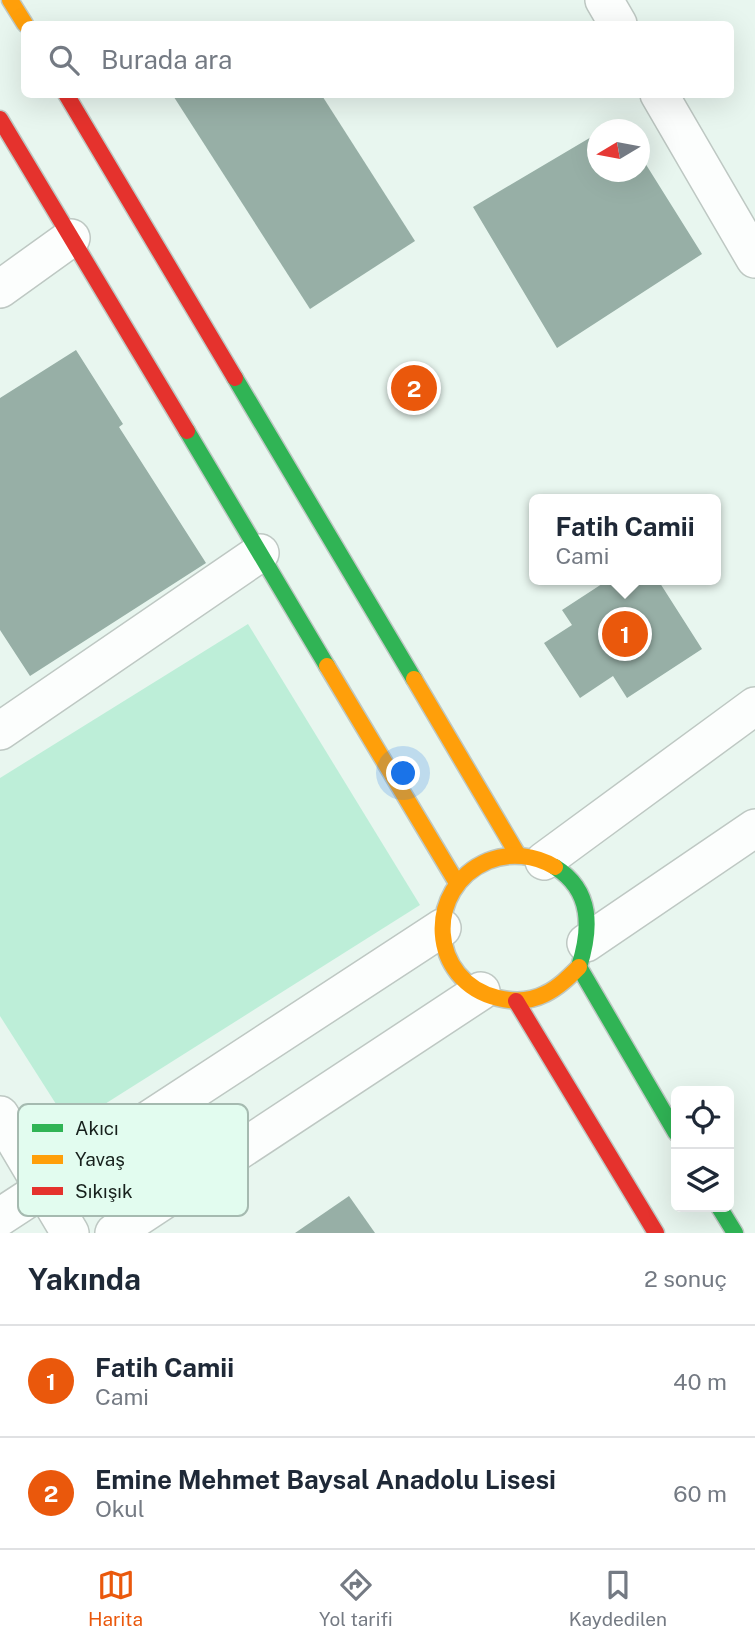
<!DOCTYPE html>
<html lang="tr">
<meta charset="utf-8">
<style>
:root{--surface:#fff;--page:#f6f6f7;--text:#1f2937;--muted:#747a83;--line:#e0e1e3;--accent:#ea580c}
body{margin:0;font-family:"Public Sans",sans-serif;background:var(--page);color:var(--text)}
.controls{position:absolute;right:21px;bottom:21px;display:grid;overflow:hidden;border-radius:10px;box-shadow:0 7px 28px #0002}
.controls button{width:63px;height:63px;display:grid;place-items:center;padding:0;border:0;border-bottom:2px solid var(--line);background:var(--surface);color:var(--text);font:35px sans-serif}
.compass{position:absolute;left:587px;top:119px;width:63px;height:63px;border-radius:50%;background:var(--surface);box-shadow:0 7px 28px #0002;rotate:260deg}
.you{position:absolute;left:404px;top:774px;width:24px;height:24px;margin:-18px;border:5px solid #fff;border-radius:50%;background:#1a73e8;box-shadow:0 0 0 10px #1a73e833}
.badge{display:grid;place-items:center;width:46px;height:46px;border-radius:50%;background:var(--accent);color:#fff;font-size:23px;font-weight:700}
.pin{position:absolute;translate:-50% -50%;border:4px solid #fff;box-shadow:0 2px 7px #0006}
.popup{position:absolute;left:529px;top:494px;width:192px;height:91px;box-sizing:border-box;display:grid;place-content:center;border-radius:10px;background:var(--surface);filter:drop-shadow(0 2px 5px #0005);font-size:23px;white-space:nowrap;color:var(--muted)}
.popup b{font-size:26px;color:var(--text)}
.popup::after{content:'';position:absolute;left:50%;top:100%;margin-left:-14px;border:14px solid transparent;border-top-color:var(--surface)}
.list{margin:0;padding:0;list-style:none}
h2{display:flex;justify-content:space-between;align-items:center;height:91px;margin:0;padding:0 28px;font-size:30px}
h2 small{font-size:23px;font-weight:400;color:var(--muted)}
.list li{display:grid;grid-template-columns:46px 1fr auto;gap:21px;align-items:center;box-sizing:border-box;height:112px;padding:0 28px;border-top:2px solid var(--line)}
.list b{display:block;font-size:26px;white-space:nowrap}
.list p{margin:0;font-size:23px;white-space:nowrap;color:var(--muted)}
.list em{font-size:23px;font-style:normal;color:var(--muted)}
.icon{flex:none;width:38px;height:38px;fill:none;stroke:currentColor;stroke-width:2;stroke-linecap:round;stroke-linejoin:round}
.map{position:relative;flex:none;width:755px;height:1233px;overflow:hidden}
.search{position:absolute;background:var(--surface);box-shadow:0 7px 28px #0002;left:21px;right:21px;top:21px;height:77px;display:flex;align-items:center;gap:18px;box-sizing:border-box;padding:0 24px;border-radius:10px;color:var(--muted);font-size:26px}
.sheet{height:315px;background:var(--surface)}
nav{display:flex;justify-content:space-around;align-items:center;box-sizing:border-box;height:98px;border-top:2px solid var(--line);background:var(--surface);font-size:19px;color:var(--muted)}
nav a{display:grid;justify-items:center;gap:4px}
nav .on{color:var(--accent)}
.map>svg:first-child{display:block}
</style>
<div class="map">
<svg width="755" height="1233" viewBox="0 0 755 1233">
<rect width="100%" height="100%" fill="#e8f6ef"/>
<path fill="#bdeed8" d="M248,624l172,281 -350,221 -70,-110v-238z"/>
<g fill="#97afa6">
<path d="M172,94h149l94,147 -105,68z"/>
<path d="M598,133v39h42v-17l62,99 -145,94 -84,-141z"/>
<path d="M76,350l47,74 -4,3 87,136 -176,113 -30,-46v-232z"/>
<path d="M608,580h50l44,69 -75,49 -14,-22 -33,22 -36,-55 28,-18 -10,-15z"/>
<path d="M349,1196l26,37h-80z"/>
</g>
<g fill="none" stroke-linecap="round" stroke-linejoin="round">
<defs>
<g id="street">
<path d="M604,0l14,24"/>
<path d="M659,94l96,165"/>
<path d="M0,289l71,-51"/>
<path d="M0,731l260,-178"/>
<path d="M544,861l211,-155"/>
<path d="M586,943l169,-115"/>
<path d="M0,1115l70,118"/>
<path d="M0,1217l442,-289"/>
<path d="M114,1233l367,-242"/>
</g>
<g id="fast">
<path d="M235,378l179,301"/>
<path d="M187,431l140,235"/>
<path d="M555,867c38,24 36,62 24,100l97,166"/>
<path d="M719,1207l16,26"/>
</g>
<g id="slow">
<path d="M10,0l15,24"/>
<path d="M327,666l130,217"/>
<path d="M414,679l104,176"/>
<path d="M555,867c-20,-12 -45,-15 -67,-6 -64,27 -60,120 10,137 16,4 33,3 47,-4 13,-6 24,-17 34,-27"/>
</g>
<g id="jam">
<path d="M66,94l169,284"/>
<path d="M0,119l187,312"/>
<path d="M516,1001l140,232"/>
</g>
</defs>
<use href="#street" stroke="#bec8c3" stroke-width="40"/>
<use href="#fast" stroke="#bec8c3" stroke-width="19"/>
<use href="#slow" stroke="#bec8c3" stroke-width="19"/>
<use href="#jam" stroke="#bec8c3" stroke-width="19"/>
<use href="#street" stroke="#fcfefd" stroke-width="37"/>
<use href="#fast" stroke="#30b455" stroke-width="16"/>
<use href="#slow" stroke="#ff9f0a" stroke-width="16"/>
<use href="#jam" stroke="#e5322d" stroke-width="16"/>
</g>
<rect x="18" y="1104" width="230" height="112" rx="10" fill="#e2fcef" stroke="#a5bab0" stroke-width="2"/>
<rect x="32" y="1124" width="31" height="8" fill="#30b455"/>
<rect x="32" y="1155" width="31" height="9" fill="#ff9f0a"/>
<rect x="32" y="1187" width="31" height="8" fill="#e5322d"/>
<g font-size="19" fill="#17201c">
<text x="75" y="1135">Akıcı</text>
<text x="75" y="1166">Yavaş</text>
<text x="75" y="1198">Sıkışık</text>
</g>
</svg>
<div class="controls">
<button><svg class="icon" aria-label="locate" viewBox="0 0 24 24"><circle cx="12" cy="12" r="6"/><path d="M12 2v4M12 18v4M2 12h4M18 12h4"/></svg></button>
<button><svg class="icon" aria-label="layers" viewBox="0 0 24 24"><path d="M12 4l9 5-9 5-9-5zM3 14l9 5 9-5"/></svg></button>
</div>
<svg class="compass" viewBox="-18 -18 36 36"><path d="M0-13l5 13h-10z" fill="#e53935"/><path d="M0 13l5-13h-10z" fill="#747a83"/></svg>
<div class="you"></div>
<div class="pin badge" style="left:625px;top:634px">1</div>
<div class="popup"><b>Fatih Camii</b>Cami</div>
<div class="pin badge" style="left:414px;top:388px">2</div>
<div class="search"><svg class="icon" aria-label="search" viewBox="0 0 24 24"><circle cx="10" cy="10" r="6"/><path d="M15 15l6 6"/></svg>Burada ara</div>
</div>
<section class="sheet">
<h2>Yakında<small>2 sonuç</small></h2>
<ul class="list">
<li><span class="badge">1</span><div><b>Fatih Camii</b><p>Cami</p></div><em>40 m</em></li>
<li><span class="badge">2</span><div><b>Emine Mehmet Baysal Anadolu Lisesi</b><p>Okul</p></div><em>60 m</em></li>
</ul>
</section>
<nav>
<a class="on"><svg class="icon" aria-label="map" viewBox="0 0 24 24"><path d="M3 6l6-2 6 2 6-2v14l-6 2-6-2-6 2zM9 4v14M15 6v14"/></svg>Harita</a>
<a><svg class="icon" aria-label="directions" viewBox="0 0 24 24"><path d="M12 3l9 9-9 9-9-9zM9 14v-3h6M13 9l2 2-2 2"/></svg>Yol tarifi</a>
<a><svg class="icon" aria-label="saved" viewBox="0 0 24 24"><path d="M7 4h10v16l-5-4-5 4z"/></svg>Kaydedilen</a>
</nav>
